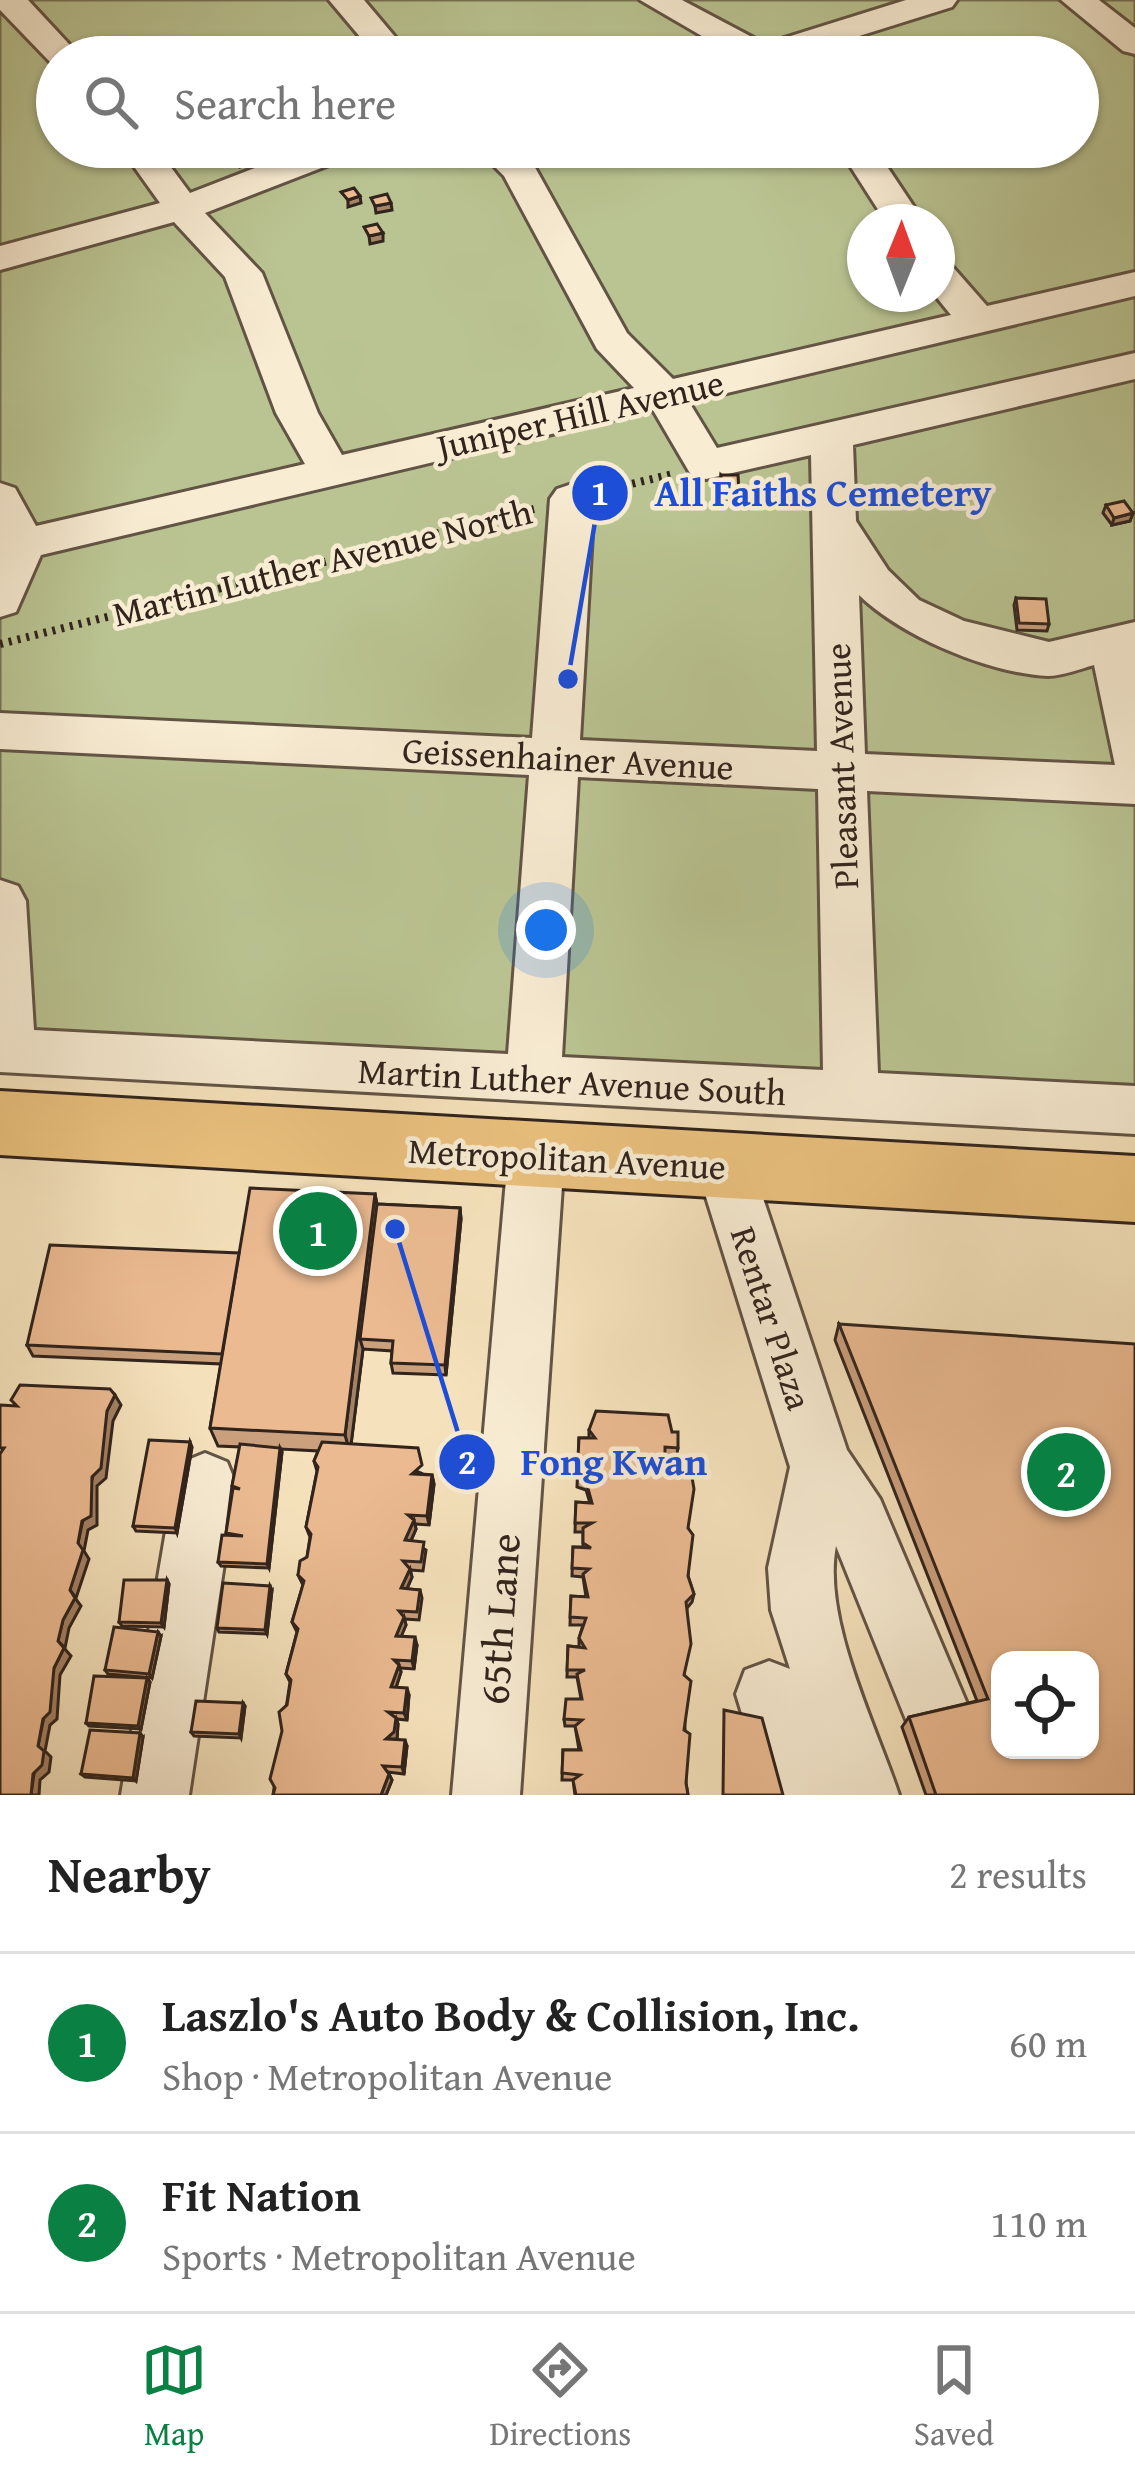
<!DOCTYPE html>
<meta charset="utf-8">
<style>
:root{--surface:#fff;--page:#f2f2f2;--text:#222;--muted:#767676;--line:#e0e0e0;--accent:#0b8043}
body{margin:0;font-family:"Gentium Book Plus",serif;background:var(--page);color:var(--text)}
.controls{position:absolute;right:36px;bottom:36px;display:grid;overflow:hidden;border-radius:24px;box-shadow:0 3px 9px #0004}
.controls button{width:108px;height:108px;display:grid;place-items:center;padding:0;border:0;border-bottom:3px solid var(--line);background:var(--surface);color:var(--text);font:60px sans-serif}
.compass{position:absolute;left:847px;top:204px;width:108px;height:108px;border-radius:50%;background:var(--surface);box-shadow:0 3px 9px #0004;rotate:1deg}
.you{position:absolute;left:546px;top:930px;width:42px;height:42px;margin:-30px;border:9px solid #fff;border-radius:50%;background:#1a73e8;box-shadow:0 0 0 18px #1a73e833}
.badge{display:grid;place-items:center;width:78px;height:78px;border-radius:50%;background:var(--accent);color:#fff;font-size:39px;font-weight:700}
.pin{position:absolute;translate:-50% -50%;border:6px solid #fff;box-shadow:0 3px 12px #0006}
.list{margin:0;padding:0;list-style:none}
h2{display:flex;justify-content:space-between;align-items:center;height:156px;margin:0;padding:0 48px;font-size:51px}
h2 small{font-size:39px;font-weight:400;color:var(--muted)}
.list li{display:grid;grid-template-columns:78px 1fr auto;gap:36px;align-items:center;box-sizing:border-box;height:180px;padding:0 48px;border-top:3px solid var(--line)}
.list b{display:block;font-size:45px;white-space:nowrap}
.list p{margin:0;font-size:39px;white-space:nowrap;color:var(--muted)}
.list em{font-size:39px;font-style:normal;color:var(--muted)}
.icon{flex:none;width:66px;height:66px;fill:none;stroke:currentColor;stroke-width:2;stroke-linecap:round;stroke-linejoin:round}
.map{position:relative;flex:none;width:1135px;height:1795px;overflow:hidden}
.search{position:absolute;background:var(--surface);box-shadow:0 3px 9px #0004;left:36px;right:36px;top:36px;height:132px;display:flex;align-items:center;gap:30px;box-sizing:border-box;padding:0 42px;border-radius:66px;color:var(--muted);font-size:45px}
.sheet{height:516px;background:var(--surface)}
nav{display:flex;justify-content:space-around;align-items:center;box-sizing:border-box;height:168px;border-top:3px solid var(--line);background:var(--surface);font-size:33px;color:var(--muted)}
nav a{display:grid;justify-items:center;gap:6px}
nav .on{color:var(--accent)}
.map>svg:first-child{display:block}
</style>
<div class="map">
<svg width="1135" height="1795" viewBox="0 0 1135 1795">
<rect width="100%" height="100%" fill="#f5e2bc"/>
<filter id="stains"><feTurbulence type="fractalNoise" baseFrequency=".00167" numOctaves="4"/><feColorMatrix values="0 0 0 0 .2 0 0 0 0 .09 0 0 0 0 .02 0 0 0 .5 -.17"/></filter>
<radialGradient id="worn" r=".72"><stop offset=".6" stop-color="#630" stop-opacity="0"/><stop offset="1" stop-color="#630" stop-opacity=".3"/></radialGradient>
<path fill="#bac492" stroke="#767458" stroke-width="3" fill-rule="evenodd" d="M0,0h1135v1121l-1135,-58zM57,57h1021v90h-1021zM865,222h72v72h-72z"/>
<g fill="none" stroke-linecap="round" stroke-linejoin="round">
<defs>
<g id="minor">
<path d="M0,0h28l53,57h-24v9l-5,-2 -52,-54z"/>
<path d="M329,0h35l48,57h-35z"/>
<path d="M640,0h42l83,44 141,-44h51l-5,7 -160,50h-54z"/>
<path d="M1061,0h38l36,28v26l-12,-3z"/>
<path d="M120,147h36l34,46 119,-46h51l-5,8 -150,58 57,60 56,140 24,42 292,-67 -37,-39 -93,-173 -29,-29h39l18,15 95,171 46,46 278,-64 -17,-21 3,-33 14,4 36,41 148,-34v24l-446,106 28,46 418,-95v26l-282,66 3,76 32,49 31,30 45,21 85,21 86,-20v182l-268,-13 11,282 257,13v48l-1135,-62v-192l18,6 8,15 8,129 474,24 21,-279 -529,-26v-36l532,25 18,-239 7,-10 15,-5 15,5 7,10 -14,241 237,11 -6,-296 -105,24 -15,-4 -38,-65 -612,145 -25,57 -16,5v-134l15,5 21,38 269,-62 -29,-51 -51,-136 -51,-55 -174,48v-24l160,-43zM859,595c42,41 129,78 189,81 14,0 32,-7 46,-11l21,100 -250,-11zM578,777l240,12 5,281 -261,-13z"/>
<path d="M838,147h36l50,75h-38z"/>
<path d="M536,1132l20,7 8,18 -44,638h-68l56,-638 8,-18z"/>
<path d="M725,1143l20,7 8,18 94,282 33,49 93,219 -10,24 -24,10 -24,-10 -79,-196c-14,73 40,179 63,249h-132l-31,-101 9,-24 24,-9 21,8 -19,-59 -3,-42 22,-101 -93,-299 8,-18z"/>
<path d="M205,1453l22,9 9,22 -47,311h-68l53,-311 9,-22z"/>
</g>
<path id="major" d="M0,1091l1135,65v66l-1135,-67z"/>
</defs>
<use href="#minor" stroke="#625445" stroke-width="6"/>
<use href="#major" stroke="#31241d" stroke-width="6"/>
<g stroke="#31241d" stroke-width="8" stroke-dasharray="3 6" stroke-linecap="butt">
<path d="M606,490l67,-16"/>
<path d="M0,644l534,-135"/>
</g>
<use href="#minor" fill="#f8ecd3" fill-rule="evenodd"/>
<use href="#major" fill="#eac17e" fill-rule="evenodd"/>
</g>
<g fill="#caa07d" stroke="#31241d" stroke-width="3">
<path d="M721,475l18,17v8l-18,-1z"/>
<path d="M1106,505l27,8 -3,8 -18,4 -9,-12z"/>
<path d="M1016,598l33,26 -2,7 -30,-1 -3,-25z"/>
<path d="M375,1194l2,10 83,4 1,11 -15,156 -53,-2 -2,-10 1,-12 -29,-2 -12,95 72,30 9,1 2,9 -5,41 -14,-1 1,5 -5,12 15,9 -3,21 -13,-1 2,7 -5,12 13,1 2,8 -3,22 -15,-1 2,6 -5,11 16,9 -3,24 -14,-1 1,4 -5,15 13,8 -2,25 -11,-1 2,5 -1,15 10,7 -3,28 -16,-2 4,8 -6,15h-113l17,-113 -4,-8 11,-42 -5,-10 11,-37 -5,-10 9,-18 3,-20 -4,-10 11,-56 -3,-10 4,-10 -37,-2 1,3 -13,116 -48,-2 -3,-4 9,-27 -1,-2 6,-47 8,-39 -22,-1 -8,-18 11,-64 -188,-8 -6,-11z"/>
<path d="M839,1324l296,471h-209l-24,-68 7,-10 68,-16 -142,-361z"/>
<path d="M589,1430l83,2 6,16 -2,10 -11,-1 23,71v48l6,18 -2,8 -5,6 -3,67 2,108 2,12h-113l-2,-15h-11l1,-30h16l-4,-24h-10l-1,-7 17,-20 -4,-22h-10l1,-31 11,1v-9l4,-13h-13l1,-29 15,1 -3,-20 -11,-1 1,-29h10v-15h-8l1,-30 14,1 -4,-13 -9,-3 2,-49h10z"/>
<path d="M192,1447l-15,86 -41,-2 -3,-5z"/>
<path d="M167,1580l2,4 -5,43 -42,-1 -3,-4z"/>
<path d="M272,1590l-5,44 -48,-2 -2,-4z"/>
<path d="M161,1636l-9,42 -44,-4 -3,-4z"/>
<path d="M147,1678l3,4 -9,47 -52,-3 -3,-3z"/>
<path d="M243,1703l2,3 -4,32 -47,-2 -3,-4z"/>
<path d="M143,1737l-7,44 -51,-4 -4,-3z"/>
</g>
<g fill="#a48266" stroke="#31241d" stroke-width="3">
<path d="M253,154l1,8 -14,5 -1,-8z"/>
<path d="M360,196l1,7 -13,4v-7z"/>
<path d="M391,203l1,7 -16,3 -1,-7z"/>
<path d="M383,233v8l-13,3 -1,-8z"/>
<path d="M1133,513l-3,8 -18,4 2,-7z"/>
<path d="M375,1194l4,21 -19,124 3,10 -13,104 -5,-18z"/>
<path d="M460,1208l1,11 -15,156 -1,-10z"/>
<path d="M115,1395l6,10 -8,16 -7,57 -9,8v39l-9,5 -4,21 5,8 -13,39 -6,-8 8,-47 29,-132z"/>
<path d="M190,1442l2,5 -15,86 -2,-5z"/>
<path d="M280,1448l2,4 -13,116 -2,-4z"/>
<path d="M432,1475l2,9 -5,41 -2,-9z"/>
<path d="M414,1520l2,9 -9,20 -2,-9z"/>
<path d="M410,1569l2,8 -9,20 -2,-9z"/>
<path d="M167,1580l2,4 -5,43 -3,-4z"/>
<path d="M270,1586l2,4 -5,44 -2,-4z"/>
<path d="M75,1598l6,8 -12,22 -4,20 -7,-7 5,-21z"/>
<path d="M404,1617l2,8 -8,19 -2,-8z"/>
<path d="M158,1632l3,4 -9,42 -3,-4z"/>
<path d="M415,1637l2,8 -3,24 -2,-8z"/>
<path d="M64,1648l7,8 -11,19 -3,44 -7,6 -5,26 6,6 -2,15 -9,8 -1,15h-8l7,-49 16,-78z"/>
<path d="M399,1665l2,7 -7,22 -3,-7z"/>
<path d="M147,1678l3,4 -9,47 -3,-3z"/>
<path d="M407,1688l2,7 -2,25 -3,-7z"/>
<path d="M243,1703l2,3 -4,32 -2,-4z"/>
<path d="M396,1718l2,6 -1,15h-11z"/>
<path d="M140,1733l3,4 -7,44 -3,-3z"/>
<path d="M405,1740l2,6 -3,28 -2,-7z"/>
<path d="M389,1774l3,6 -6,15h-5z"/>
</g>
<g fill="#ebba91" stroke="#31241d" stroke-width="3" fill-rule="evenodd">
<path d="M241,147h5l7,7 -14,5 -9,-8z"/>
<path d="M354,188l6,8 -12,4 -7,-8z"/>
<path d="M387,194l4,9 -16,3 -4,-8z"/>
<path d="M377,224l6,9 -14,3 -5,-9z"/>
<path d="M721,475h17l1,17h-17z"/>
<path d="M1124,501l9,12 -19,5 -8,-13z"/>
<path d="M1016,598l30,1 3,25 -30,-1z"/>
<path d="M250,1188l125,6 -30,241 -135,-7z"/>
<path d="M377,1204l83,4 -15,157 -54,-2 2,-22 -33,-2z"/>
<path d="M50,1245l189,8 -17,101 -195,-9z"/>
<path d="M839,1324l296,20v451h-199l-27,-78 79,-18zM1000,1660h90v90h-90z"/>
<path d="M20,1385l90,4 5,6 -8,16 -6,57 -9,9 -1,39 -9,5 -4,22 5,7 -13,40 5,8 -12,22 -5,21 6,7 -10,20 -4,44 -7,7 -5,27 6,5 -2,14 -9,9 -2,21h-31v-341l4,-6h-4v-43l17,1 -6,-6z"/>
<path d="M596,1411l72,4 4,17h6v16l-13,-1v12l24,1 5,29 -6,39 5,7 -5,41 6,18 -8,8 5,42 -7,31 7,6 -7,49 6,4 -4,49 2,12h-112l-3,-15 7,-5 -18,-2 1,-23h18l-6,-24 7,-6 -18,-1 2,-20h16l-5,-25 8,-4h-18l1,-24 17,2 -6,-10 7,-20 -16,-1 1,-21 17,1 -5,-23 6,-5 -17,-1 1,-21 18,1 -8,-5v-15l9,-5h-17l1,-21 16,1 -6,-22 -9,-4 2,-39h16l-6,-8z"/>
<path d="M149,1440l41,2 -15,86 -42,-2z"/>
<path d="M322,1442l96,6 4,17 -10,9 20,1 -5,41 -19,-1 6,5 -9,20 19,2 -3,20 -18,-1 7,8 -9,19 19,2 -3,22 -18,-1 5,6 -8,19 19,1 -3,24 -18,-1 5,5 -8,22 16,1 -3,25 -16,-1 8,6 -2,14 -8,7 19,1 -3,27 -19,-1 6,8 -8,21h-108l2,-7 -5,-9 12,-48 -3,-19 8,-7 4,-25 -5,-6 12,-45 -6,-7 12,-41 -6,-6 2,-14 7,-4 4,-23 -5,-7 12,-60 -4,-6z"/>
<path d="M240,1444l40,4 -13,116 -49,-2 4,-27 21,1 -17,-3 7,-45 7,1 -8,-3z"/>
<path d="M124,1580h43l-6,43 -42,-1z"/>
<path d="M223,1583l47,3 -5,44 -48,-2z"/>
<path d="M114,1627l44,5 -9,42 -44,-4z"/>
<path d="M94,1676l53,2 -9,48 -52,-3z"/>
<path d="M196,1701l47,2 -4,31 -48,-2z"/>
<path d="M724,1710l38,8 21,77h-60z"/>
<path d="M90,1730l50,3 -7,45 -52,-4z"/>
</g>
<g text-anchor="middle" stroke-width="9" stroke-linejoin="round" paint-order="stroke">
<g font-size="36" fill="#31241d" stroke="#f8ecd3">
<text transform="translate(580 414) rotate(-13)" y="13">Juniper Hill Avenue</text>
<text transform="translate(322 562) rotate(-14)" y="13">Martin Luther Avenue North</text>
<text transform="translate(568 758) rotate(3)" y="13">Geissenhainer Avenue</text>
<text transform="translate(841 766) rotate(-92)" y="13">Pleasant Avenue</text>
<text transform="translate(572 1081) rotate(3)" y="13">Martin Luther Avenue South</text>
<text transform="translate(567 1158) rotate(3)" y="13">Metropolitan Avenue</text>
<text transform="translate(772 1318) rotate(72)" y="13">Rentar Plaza</text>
</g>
<g font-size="42" fill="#31241d" stroke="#f8ecd3">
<text transform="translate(499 1619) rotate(-86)" y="15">65th Lane</text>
</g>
</g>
<path fill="none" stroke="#1d4ed8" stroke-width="4.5" d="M568 679L600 493M395 1229L467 1462"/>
<g fill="#1d4ed8" stroke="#f8ecd3" stroke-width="4.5">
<circle cx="568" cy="679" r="12"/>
<circle cx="395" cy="1229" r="12"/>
<circle cx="600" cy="493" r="30"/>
<circle cx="467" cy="1462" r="30"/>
</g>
<g font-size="36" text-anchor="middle" font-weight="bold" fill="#fff">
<text x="600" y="505">1</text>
<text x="467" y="1474">2</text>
</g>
<g font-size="39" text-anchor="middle" font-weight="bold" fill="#1d4ed8" stroke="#f8ecd3" stroke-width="9" stroke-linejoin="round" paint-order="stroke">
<text x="823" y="506">All Faiths Cemetery</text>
<text x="614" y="1475">Fong Kwan</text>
</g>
<rect width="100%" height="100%" filter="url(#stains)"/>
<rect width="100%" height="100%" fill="url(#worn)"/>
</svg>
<div class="controls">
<button><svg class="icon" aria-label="locate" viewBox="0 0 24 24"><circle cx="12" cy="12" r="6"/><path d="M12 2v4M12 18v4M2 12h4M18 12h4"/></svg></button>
</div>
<svg class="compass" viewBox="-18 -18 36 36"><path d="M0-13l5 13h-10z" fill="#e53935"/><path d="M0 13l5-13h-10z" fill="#767676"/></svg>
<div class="you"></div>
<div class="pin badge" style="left:318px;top:1231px">1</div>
<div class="pin badge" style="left:1066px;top:1472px">2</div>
<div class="search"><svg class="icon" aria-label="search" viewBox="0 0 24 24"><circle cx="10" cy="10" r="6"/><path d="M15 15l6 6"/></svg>Search here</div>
</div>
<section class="sheet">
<h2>Nearby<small>2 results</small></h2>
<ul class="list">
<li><span class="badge">1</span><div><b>Laszlo's Auto Body &amp; Collision, Inc.</b><p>Shop · Metropolitan Avenue</p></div><em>60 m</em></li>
<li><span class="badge">2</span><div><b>Fit Nation</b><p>Sports · Metropolitan Avenue</p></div><em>110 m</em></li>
</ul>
</section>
<nav>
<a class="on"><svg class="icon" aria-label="map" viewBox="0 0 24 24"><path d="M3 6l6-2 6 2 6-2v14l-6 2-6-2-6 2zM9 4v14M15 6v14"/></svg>Map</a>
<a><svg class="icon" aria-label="directions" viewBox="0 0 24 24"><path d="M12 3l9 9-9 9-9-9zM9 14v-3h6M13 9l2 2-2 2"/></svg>Directions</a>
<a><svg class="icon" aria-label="saved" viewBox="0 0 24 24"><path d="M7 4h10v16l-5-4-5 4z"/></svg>Saved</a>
</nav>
